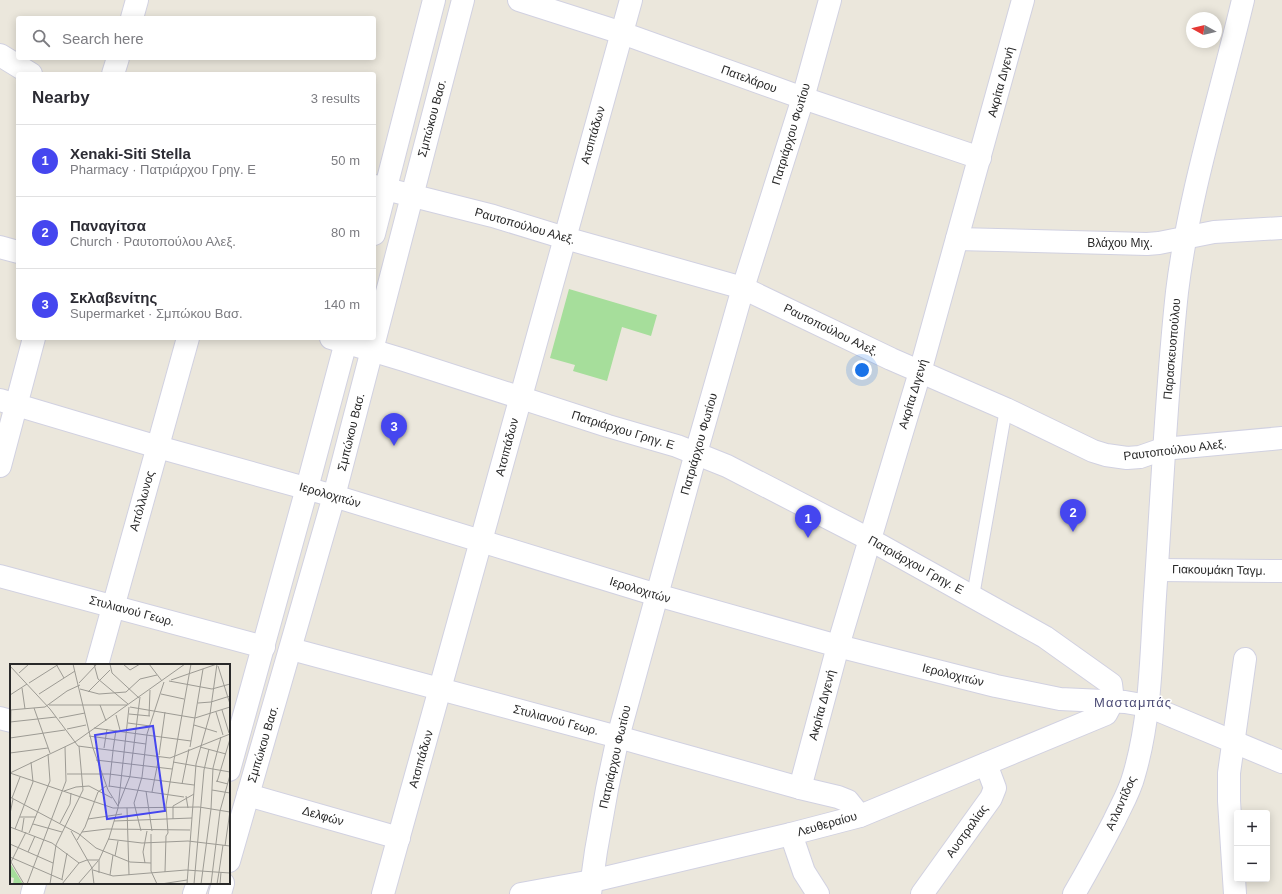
<!DOCTYPE html>
<meta charset="utf-8">
<style>
:root{--surface:#fff;--page:#f7f7f7;--text:#2b2b33;--muted:#7c7c81;--line:#e1e1e2;--accent:#4546ef}
body{margin:0;font-family:Helvetica,sans-serif;background:var(--page);color:var(--text)}
.controls{position:absolute;right:12px;bottom:12px;display:grid;overflow:hidden;border-radius:4px;box-shadow:0 2px 10px #0003}
.controls button{width:36px;height:36px;display:grid;place-items:center;padding:0;border:0;border-bottom:1px solid var(--line);background:var(--surface);color:var(--text);font:20px sans-serif}
.compass{position:absolute;left:1186px;top:12px;width:36px;height:36px;border-radius:50%;background:var(--surface);box-shadow:0 2px 10px #0003;rotate:278deg}
.you{position:absolute;left:862px;top:370px;width:14px;height:14px;margin:-10px;border:3px solid #fff;border-radius:50%;background:#1a73e8;box-shadow:0 0 0 6px #1a73e833}
.badge{display:grid;place-items:center;width:26px;height:26px;border-radius:50%;background:var(--accent);color:#fff;font-size:13px;font-weight:700}
.pin{position:absolute;translate:-50% -33px;filter:drop-shadow(0 1px 2px #0008)}
.pin::after{content:'';position:absolute;top:21px;width:14px;height:12px;background:inherit;clip-path:polygon(0 0,100% 0,50% 100%)}
.list{margin:0;padding:0;list-style:none}
h2{display:flex;justify-content:space-between;align-items:center;height:52px;margin:0;padding:0 16px;font-size:17px}
h2 small{font-size:13px;font-weight:400;color:var(--muted)}
.list li{display:grid;grid-template-columns:26px 1fr auto;gap:12px;align-items:center;box-sizing:border-box;height:72px;padding:0 16px;border-top:1px solid var(--line)}
.list b{display:block;font-size:15px;white-space:nowrap}
.list p{margin:0;font-size:13px;white-space:nowrap;color:var(--muted)}
.list em{font-size:13px;font-style:normal;color:var(--muted)}
.icon{flex:none;width:22px;height:22px;fill:none;stroke:currentColor;stroke-width:2;stroke-linecap:round;stroke-linejoin:round}
.map{position:relative;flex:none;width:1282px;height:894px;overflow:hidden}
.search{position:absolute;background:var(--surface);box-shadow:0 2px 10px #0003;left:16px;top:16px;width:360px;height:44px;display:flex;align-items:center;gap:10px;box-sizing:border-box;padding:0 14px;border-radius:4px;color:var(--muted);font-size:15px}
.panel{position:absolute;background:var(--surface);box-shadow:0 2px 10px #0003;left:16px;top:72px;width:360px;height:268px;border-radius:4px}
.map>svg:first-child{display:block}
</style>
<div class="map">
<svg width="1282" height="894" viewBox="0 0 1282 894">
<rect width="100%" height="100%" fill="#ebe7dc"/>
<path fill="#a6de9b" d="M569,289l88,26 -6,21 -29,-9 -15,54 -34,-10 2,-6 -25,-7z"/>
<g fill="none" stroke-linecap="round" stroke-linejoin="round">
<defs>
<path id="service" d="M973,596l33,-187"/>
<g id="minor">
<path d="M519,0l103,33 181,65 177,60"/>
<path d="M132,18l5,-18"/>
<path d="M0,55l31,19"/>
<path d="M113,74l5,-16"/>
<path d="M374,186l119,30 72,22 178,50 148,71 115,50 87,42 13,4 21,3 13,-1 23,-8 119,-11"/>
<path d="M957,239l190,5 12,-1 55,-11 68,-4"/>
<path d="M0,247l18,5"/>
<path d="M331,338l73,22 204,66 69,20 50,20 142,73 176,98 66,47 2,17"/>
<path d="M0,400l158,47 176,49 323,99 181,51 158,40 64,13 65,3 23,4 134,56"/>
<path d="M0,466l34,-128"/>
<path d="M1157,570l125,1"/>
<path d="M0,576l264,71"/>
<path d="M291,649l327,88 182,51 38,9 10,4 12,15"/>
<path d="M97,665l91,-327"/>
<path d="M0,718l11,3"/>
<path d="M800,788l38,-142 82,-274 103,-372"/>
<path d="M248,795l151,43"/>
<path d="M791,834l13,38 14,22"/>
<path d="M32,894l3,-11"/>
<path d="M383,894l248,-894"/>
<path d="M521,894l71,-13 199,-47 69,-18 246,-102 7,-13"/>
<path d="M590,894l6,-43 11,-62 11,-52 78,-284 47,-165 60,-190 27,-98"/>
<path d="M922,894l69,-96 4,-10 -9,-24"/>
<path d="M1074,894c14,-24 27,-48 40,-73 7,-15 16,-30 20,-46 17,-58 17,-119 21,-179 7,-101 11,-203 22,-304 12,-99 43,-195 66,-292"/>
<path d="M1235,894l-6,-93v-28l16,-114"/>
</g>
<g id="secondary">
<path d="M374,234l60,-234"/>
<path d="M229,770l78,-282 40,-150"/>
<path d="M229,861l105,-365 129,-496"/>
<path d="M194,894l4,-11"/>
<path d="M220,894l3,-11"/>
</g>
</defs>
<use href="#service" stroke="#d1d1e1" stroke-width="14"/>
<use href="#minor" stroke="#d1d1e1" stroke-width="24"/>
<use href="#secondary" stroke="#d1d1e1" stroke-width="24"/>
<use href="#service" stroke="#fff" stroke-width="12"/>
<use href="#minor" stroke="#fff" stroke-width="22"/>
<use href="#secondary" stroke="#fff" stroke-width="22"/>
</g>
<g text-anchor="middle" stroke-width="3" stroke-linejoin="round" paint-order="stroke">
<g font-size="12" fill="#292929" stroke="#fff">
<text transform="translate(749 79) rotate(20)" y="4">Πατελάρου</text>
<text transform="translate(1001 82) rotate(-75)" y="4">Ακρίτα Διγενή</text>
<text transform="translate(432 118) rotate(-75)" y="4">Σμπώκου Βασ.</text>
<text transform="translate(791 134) rotate(-73)" y="4">Πατριάρχου Φωτίου</text>
<text transform="translate(593 135) rotate(-74)" y="4">Ατσιπάδων</text>
<text transform="translate(525 226) rotate(16)" y="4">Ραυτοπούλου Αλεξ.</text>
<text x="1120" y="247">Βλάχου Μιχ.</text>
<text transform="translate(831 330) rotate(26)" y="4">Ραυτοπούλου Αλεξ.</text>
<text transform="translate(1172 349) rotate(-85)" y="4">Παρασκευοπούλου</text>
<text transform="translate(913 394) rotate(-73)" y="4">Ακρίτα Διγενή</text>
<text transform="translate(623 430) rotate(17)" y="4">Πατριάρχου Γρηγ. Ε</text>
<text transform="translate(351 432) rotate(-76)" y="4">Σμπώκου Βασ.</text>
<text transform="translate(699 444) rotate(-74)" y="4">Πατριάρχου Φωτίου</text>
<text transform="translate(507 447) rotate(-75)" y="4">Ατσιπάδων</text>
<text transform="translate(1175 450) rotate(-7)" y="4">Ραυτοπούλου Αλεξ.</text>
<text transform="translate(330 495) rotate(16)" y="4">Ιερολοχιτών</text>
<text transform="translate(142 501) rotate(-74)" y="4">Απόλλωνος</text>
<text transform="translate(916 565) rotate(29)" y="4">Πατριάρχου Γρηγ. Ε</text>
<text transform="translate(1219 570) rotate(1)" y="4">Γιακουμάκη Ταγμ.</text>
<text transform="translate(640 590) rotate(17)" y="4">Ιερολοχιτών</text>
<text transform="translate(132 611) rotate(15)" y="4">Στυλιανού Γεωρ.</text>
<text transform="translate(953 675) rotate(14)" y="4">Ιερολοχιτών</text>
<text transform="translate(822 705) rotate(-75)" y="4">Ακρίτα Διγενή</text>
<text transform="translate(556 720) rotate(15)" y="4">Στυλιανού Γεωρ.</text>
<text transform="translate(263 744) rotate(-73)" y="4">Σμπώκου Βασ.</text>
<text transform="translate(615 757) rotate(-77)" y="4">Πατριάρχου Φωτίου</text>
<text transform="translate(421 759) rotate(-74)" y="4">Ατσιπάδων</text>
<text transform="translate(1121 803) rotate(-66)" y="4">Ατλαντίδος</text>
<text transform="translate(323 816) rotate(16)" y="4">Δελφών</text>
<text transform="translate(827 824) rotate(-16)" y="4">Λευθεραίου</text>
<text transform="translate(967 831) rotate(-54)" y="4">Αυστραλίας</text>
</g>
<g font-size="13" letter-spacing="1" fill="#4d4d77" stroke="#fff">
<text x="1133" y="707">Μασταμπάς</text>
</g>
</g>
<g transform="translate(10 664)">
<rect width="220" height="220" fill="#ebe7dc"/>
<path d="M0,199l13,21h-10l1,-6 -4,-1z" fill="#a6de9b"/>
<path fill="none" stroke="#9d9b94" stroke-width="1" d="M46,0l8,14M63,0l20,84 15,42 10,16M84,0l4,15 30,25M100,0l2,9 27,25M113,0l7,6 10,-6M139,0l13,17M0,2l40,43 28,37 92,12 60,-24M208,2l12,38M9,9l10,-9M161,16l46,-16M159,17l43,8 18,-5M19,19l30,-19M69,19l18,-19M12,24l3,21M70,25l19,5 27,-2 14,-13 17,-4M78,28l22,-22M29,30l36,-23M151,30l23,5M0,31l17,-11M188,39l13,-1 19,-6M39,41h78M90,41l6,16M120,43l65,11 35,-11M24,44l16,45M0,46l35,-3 22,-16 13,-6M212,46l7,23M206,48l7,23M119,50l21,2M106,51l4,15M139,52l1,-26M49,54l26,-5M0,58l46,-5M118,59l22,3M184,61l23,7M84,64l97,13M57,65l19,-4M79,72l57,8M0,74l55,-8M180,83l13,-78M190,83l26,7M94,84l3,-19M103,86l3,-20M0,89l38,-5M149,91l6,-43M86,96l76,9M0,97l1,-51M163,98l57,10M0,109l103,35 86,-1 31,5M0,109l65,-31 110,-78M57,110h42l85,11M206,117l12,3M207,118l13,-43M172,120l7,-35M99,122l75,11M99,123l4,-36M202,126l18,3M54,127l12,-4 13,-1 23,12M136,127l6,40M142,128l7,-35M176,132l2,12M0,133l69,37 17,14 34,14 21,1M2,134l8,-21M108,142l12,-30 10,-79M117,144l2,67M0,150l3,-15M10,153h16M78,155l34,-5M163,155v-13l21,-12M104,157l78,-3M50,159l10,-19 1,-11M23,160l29,8M0,163l42,16 27,20 8,-3h12M5,165l18,-47 -2,-20M12,167l2,-13M61,167l21,37 2,16M131,167l-7,-28 8,-26 5,-43 17,-52M72,168l25,-3 83,1M19,169l21,-52 -2,-27M141,170v37l6,13M98,175l34,4 46,-2 42,5M67,176l8,-13 13,-35 8,-6M0,180l43,19M215,182l5,-35M18,188l7,-16M105,192l3,-15M0,193l53,23M135,199l-2,-11 4,-21M83,206l20,6 73,-6 44,3M155,208l1,-36 2,-3 -2,-28 25,-141M209,208l4,-27M89,209v-13l10,-22 9,-30 11,-101M100,211l3,-20M52,215l5,-26M14,220l-13,-22 15,-30M17,220l39,-103 -1,-34M40,220l6,-39 27,-55 -4,-44M52,220l17,-21M68,220l20,-23M151,220l26,-4M177,220l9,-120 14,-50 7,-50M184,220l10,-114 5,-21M191,220l10,-75 2,-41 8,-31M201,220l9,-73 10,-36M207,220l2,-12M210,220l1,-12"/>
<path fill="#4546ef" fill-opacity="0.15" stroke="#4546ef" stroke-width="2" d="M143,62l12,85 -58,8 -12,-84z"/>
<rect width="220" height="220" fill="none" stroke="#292929" stroke-width="2"/>
</g>
</svg>
<div class="controls">
<button>+</button>
<button>−</button>
</div>
<svg class="compass" viewBox="-18 -18 36 36"><path d="M0-13l5 13h-10z" fill="#e53935"/><path d="M0 13l5-13h-10z" fill="#7c7c81"/></svg>
<div class="you"></div>
<div class="pin badge" style="left:808px;top:538px">1</div>
<div class="pin badge" style="left:1073px;top:532px">2</div>
<div class="pin badge" style="left:394px;top:446px">3</div>
<div class="search"><svg class="icon" aria-label="search" viewBox="0 0 24 24"><circle cx="10" cy="10" r="6"/><path d="M15 15l6 6"/></svg>Search here</div>
<section class="panel">
<h2>Nearby<small>3 results</small></h2>
<ul class="list">
<li><span class="badge">1</span><div><b>Xenaki-Siti Stella</b><p>Pharmacy · Πατριάρχου Γρηγ. Ε</p></div><em>50 m</em></li>
<li><span class="badge">2</span><div><b>Παναγίτσα</b><p>Church · Ραυτοπούλου Αλεξ.</p></div><em>80 m</em></li>
<li><span class="badge">3</span><div><b>Σκλαβενίτης</b><p>Supermarket · Σμπώκου Βασ.</p></div><em>140 m</em></li>
</ul>
</section>
</div>
